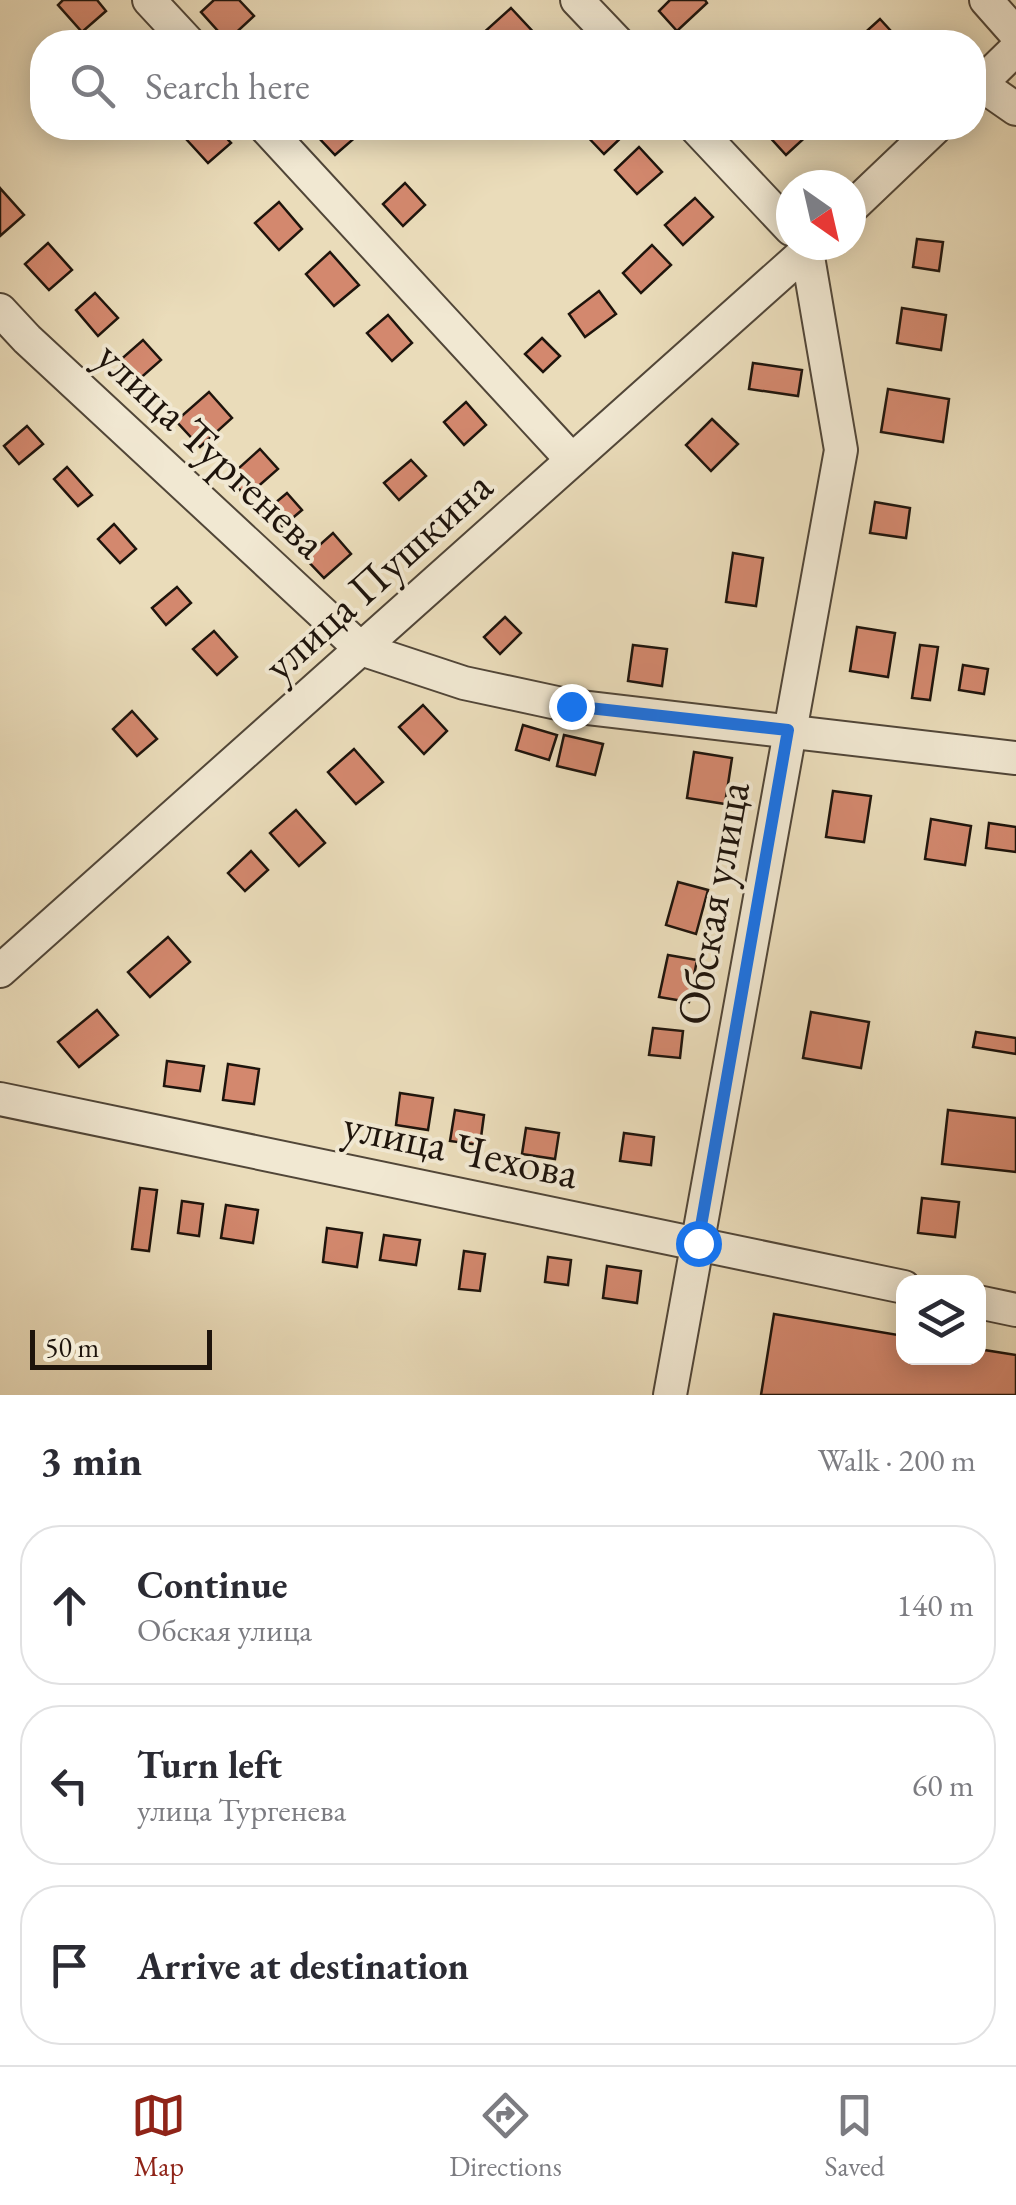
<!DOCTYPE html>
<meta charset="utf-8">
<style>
:root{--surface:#fff;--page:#f7f7f7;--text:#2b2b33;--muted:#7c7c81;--line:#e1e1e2;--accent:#8f2418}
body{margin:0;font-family:"EB Garamond",serif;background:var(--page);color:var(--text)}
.controls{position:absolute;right:30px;bottom:30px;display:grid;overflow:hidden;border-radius:20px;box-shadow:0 5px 25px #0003}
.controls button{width:90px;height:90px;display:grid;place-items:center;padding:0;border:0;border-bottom:2px solid var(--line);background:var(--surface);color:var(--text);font:50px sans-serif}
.compass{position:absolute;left:776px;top:170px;width:90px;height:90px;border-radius:50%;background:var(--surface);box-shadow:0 5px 25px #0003;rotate:146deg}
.scale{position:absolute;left:30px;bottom:25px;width:182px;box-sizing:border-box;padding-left:10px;border:5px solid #1e140c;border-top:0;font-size:28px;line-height:35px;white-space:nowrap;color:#1e140c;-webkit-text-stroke:8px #f1e8d2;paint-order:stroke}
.stop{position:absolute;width:30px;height:30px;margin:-22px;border:8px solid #1a73e8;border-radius:50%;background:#fff}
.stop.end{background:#1a73e8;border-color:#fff;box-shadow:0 2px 10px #0008}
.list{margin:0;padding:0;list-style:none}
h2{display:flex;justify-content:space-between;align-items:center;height:130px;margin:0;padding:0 40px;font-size:42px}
h2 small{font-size:32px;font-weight:400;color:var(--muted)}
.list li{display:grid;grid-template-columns:65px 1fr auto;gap:30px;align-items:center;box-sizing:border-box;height:160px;margin:0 20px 20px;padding:0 20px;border:2px solid var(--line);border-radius:40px}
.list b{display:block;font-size:38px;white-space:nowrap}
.list p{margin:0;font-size:32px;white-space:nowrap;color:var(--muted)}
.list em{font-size:32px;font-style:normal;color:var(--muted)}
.icon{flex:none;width:55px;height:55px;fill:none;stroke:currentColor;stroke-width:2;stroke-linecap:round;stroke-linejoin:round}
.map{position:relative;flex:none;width:1016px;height:1395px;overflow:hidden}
.search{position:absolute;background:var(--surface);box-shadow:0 5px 25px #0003;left:30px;right:30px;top:30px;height:110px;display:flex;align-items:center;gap:25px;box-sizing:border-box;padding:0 35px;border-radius:40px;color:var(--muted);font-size:38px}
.sheet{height:670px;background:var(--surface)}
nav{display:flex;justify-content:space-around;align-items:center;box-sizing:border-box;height:140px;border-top:2px solid var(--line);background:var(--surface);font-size:28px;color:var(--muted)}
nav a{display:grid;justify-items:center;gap:5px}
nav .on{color:var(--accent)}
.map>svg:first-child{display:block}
</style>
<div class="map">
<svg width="1016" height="1395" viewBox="0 0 1016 1395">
<rect width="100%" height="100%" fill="#eadcba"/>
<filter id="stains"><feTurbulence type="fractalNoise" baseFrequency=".002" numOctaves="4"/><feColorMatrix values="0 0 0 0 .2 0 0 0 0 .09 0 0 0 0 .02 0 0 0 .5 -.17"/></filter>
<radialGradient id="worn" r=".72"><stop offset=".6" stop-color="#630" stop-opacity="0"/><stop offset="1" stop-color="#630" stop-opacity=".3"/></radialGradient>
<g fill="#d3886e" stroke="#1e140c" stroke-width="2.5">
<path d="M63,0h34l9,11 -24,21 -24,-27z"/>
<path d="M214,0h25l15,16 -27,25 -26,-29z"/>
<path d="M670,0h35l2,3 -30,28 -18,-20z"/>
<path d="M511,8l26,28 -7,6h-42l-7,-7z"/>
<path d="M880,19l21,23h-38l-4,-4z"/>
<path d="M200,128h17l14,15 -23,20 -22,-24z"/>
<path d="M328,128h23l7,7 -23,20 -17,-18z"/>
<path d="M586,128h34l5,6 -21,20 -22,-23z"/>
<path d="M772,128h37l3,3 -26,24 -20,-22z"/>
<path d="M639,147l23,25 -25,22 -22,-24z"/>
<path d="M405,183l20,22 -22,21 -20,-22z"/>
<path d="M0,188l24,27 -24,21z"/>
<path d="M695,198l18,19 -30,28 -18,-20z"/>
<path d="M279,202l23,27 -23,21 -24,-27z"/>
<path d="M917,239l26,3 -4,29 -26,-4z"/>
<path d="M48,243l24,27 -23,20 -24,-26z"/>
<path d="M652,245l19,20 -30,28 -18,-20z"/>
<path d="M330,252l29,33 -25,21 -28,-32z"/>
<path d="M599,291l17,23 -31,23 -16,-23z"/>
<path d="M95,293l23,25 -20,18 -22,-26z"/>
<path d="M902,308l44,7 -5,35 -44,-7z"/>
<path d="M388,315l24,28 -20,18 -25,-28z"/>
<path d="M542,338l18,18 -17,16 -18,-18z"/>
<path d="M143,340l18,20 -25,22 -18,-20z"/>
<path d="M753,363l49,7 -4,26 -49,-7z"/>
<path d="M888,389l61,10 -6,43 -62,-10z"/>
<path d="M209,392l23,26 -32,29 -24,-26z"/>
<path d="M466,402l20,23 -22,20 -20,-23z"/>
<path d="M712,419l26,25 -27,27 -25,-26z"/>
<path d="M27,426l16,18 -24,20 -15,-18z"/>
<path d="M260,449l18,20 -32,28 -17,-20z"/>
<path d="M411,460l15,16 -27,24 -15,-17z"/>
<path d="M67,467l25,28 -14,11 -24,-27z"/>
<path d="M287,493l15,17 -20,17 -14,-18z"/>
<path d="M875,502l35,6 -4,30 -36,-5z"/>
<path d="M114,524l22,25 -16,14 -22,-24z"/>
<path d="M333,533l18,21 -27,24 -19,-20z"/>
<path d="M733,553l30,5 -7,48 -30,-4z"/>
<path d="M177,587l14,16 -25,22 -14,-17z"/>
<path d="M505,617l16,16 -21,21 -16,-17z"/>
<path d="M857,627l38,6 -7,44 -38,-6z"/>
<path d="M214,631l23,26 -20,18 -24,-26z"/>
<path d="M633,645l34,4 -5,37 -34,-5z"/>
<path d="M920,645l18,2 -8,53 -18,-2z"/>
<path d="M963,665l25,4 -4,25 -25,-4z"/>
<path d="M423,705l24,26 -23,23 -25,-27z"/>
<path d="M132,711l25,28 -20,17 -24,-27z"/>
<path d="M523,725l34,10 -8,25 -33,-10z"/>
<path d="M564,735l39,9 -8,31 -38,-9z"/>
<path d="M354,749l29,33 -27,22 -28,-32z"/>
<path d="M694,752l38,6 -7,46 -38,-6z"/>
<path d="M833,791l38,5 -7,46 -38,-5z"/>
<path d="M296,810l29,33 -26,23 -29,-33z"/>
<path d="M931,819l40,7 -6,39 -40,-6z"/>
<path d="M989,823l27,4v25l-30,-4z"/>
<path d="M251,851l17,19 -23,21 -17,-18z"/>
<path d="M678,882l30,8 -12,44 -30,-9z"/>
<path d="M168,937l22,25 -40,35 -22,-25z"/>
<path d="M668,955l29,5 -8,42 -30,-5z"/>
<path d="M97,1010l21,25 -39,32 -21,-25z"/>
<path d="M811,1012l58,10 -8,46 -58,-10z"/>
<path d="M653,1028l30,3 -3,27 -31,-3z"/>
<path d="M976,1032l40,6v16l-43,-7z"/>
<path d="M167,1061l37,5 -4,25 -36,-5z"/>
<path d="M228,1064l31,5 -5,35 -31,-4z"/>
<path d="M400,1093l33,5 -5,32 -32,-5z"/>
<path d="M455,1110l29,5 -4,30 -30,-4z"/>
<path d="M948,1110l68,8v54l-74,-8z"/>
<path d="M526,1128l33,5 -4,26 -33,-5z"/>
<path d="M624,1133l30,4 -3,28 -31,-4z"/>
<path d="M140,1188l17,2 -8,61 -17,-2z"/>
<path d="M922,1198l37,4 -4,35 -37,-4z"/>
<path d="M182,1201l21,3 -4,32 -21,-3z"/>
<path d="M226,1205l32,5 -5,33 -32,-5z"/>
<path d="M327,1228l35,5 -5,34 -34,-5z"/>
<path d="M384,1235l36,5 -4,25 -36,-5z"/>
<path d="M464,1251l21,3 -5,37 -21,-2z"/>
<path d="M548,1257l23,3 -3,25 -23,-3z"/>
<path d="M607,1266l34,5 -4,32 -34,-5z"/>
<path d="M774,1314l130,22v22h74v-9l38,6v40h-255z"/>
</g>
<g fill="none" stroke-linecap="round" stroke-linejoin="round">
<defs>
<g id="minor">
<path d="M149,0l39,42"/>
<path d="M577,0l40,42"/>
<path d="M986,0l30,34"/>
<path d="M980,84l36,25"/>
<path d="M974,90l42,-41"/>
<path d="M266,128l306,332"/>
<path d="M696,128l95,101"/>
<path d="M851,208l84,-80"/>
<path d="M0,310l27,29 334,310 103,34 107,23 445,52"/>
<path d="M0,971l813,-726"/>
<path d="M0,1099l904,188"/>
<path d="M978,1302l38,8"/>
<path d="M670,1395l171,-945 -35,-205"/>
</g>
</defs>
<use href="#minor" stroke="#514638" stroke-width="36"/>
<use href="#minor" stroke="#f1e8d2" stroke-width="32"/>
</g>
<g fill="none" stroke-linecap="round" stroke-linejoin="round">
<path stroke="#1a73e8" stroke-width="12" d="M571,706l217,24 -90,513"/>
</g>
<g text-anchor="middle" stroke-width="8" stroke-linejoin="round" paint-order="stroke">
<g font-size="45" fill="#1e140c" stroke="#f1e8d2">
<text transform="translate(212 449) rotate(43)" y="16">улица Тургенева</text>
<text transform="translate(377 575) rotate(-42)" y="16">улица Пушкина</text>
<text transform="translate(712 903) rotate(-80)" y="16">Обская улица</text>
<text transform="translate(461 1148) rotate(12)" y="16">улица Чехова</text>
</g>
</g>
<rect width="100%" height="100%" filter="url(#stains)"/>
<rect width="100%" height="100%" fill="url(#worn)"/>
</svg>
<div class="controls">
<button><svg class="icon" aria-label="layers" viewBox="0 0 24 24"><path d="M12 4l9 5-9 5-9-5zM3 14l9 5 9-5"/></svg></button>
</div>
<svg class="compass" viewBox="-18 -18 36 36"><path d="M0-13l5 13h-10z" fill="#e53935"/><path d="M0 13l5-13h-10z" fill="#7c7c81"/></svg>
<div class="scale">50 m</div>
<div class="stop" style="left:698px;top:1243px"></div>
<div class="stop end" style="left:571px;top:706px"></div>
<div class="search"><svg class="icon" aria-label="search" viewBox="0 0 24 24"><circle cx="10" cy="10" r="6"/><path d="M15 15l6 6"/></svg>Search here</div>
</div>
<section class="sheet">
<h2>3 min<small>Walk · 200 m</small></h2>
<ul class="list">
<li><svg class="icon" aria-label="ahead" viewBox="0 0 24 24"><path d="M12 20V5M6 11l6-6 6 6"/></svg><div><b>Continue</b><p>Обская улица</p></div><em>140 m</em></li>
<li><svg class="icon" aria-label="left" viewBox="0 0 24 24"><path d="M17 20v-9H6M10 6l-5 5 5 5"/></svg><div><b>Turn left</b><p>улица Тургенева</p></div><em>60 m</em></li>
<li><svg class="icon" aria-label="arrive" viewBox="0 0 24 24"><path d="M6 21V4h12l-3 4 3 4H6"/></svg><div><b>Arrive at destination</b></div></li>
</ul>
</section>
<nav>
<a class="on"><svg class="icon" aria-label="map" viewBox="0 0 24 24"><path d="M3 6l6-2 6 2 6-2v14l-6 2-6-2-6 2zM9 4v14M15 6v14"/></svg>Map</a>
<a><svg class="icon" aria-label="directions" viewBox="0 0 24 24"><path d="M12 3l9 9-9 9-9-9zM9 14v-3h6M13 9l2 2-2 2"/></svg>Directions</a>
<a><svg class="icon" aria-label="saved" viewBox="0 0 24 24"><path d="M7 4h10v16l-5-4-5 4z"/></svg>Saved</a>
</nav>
